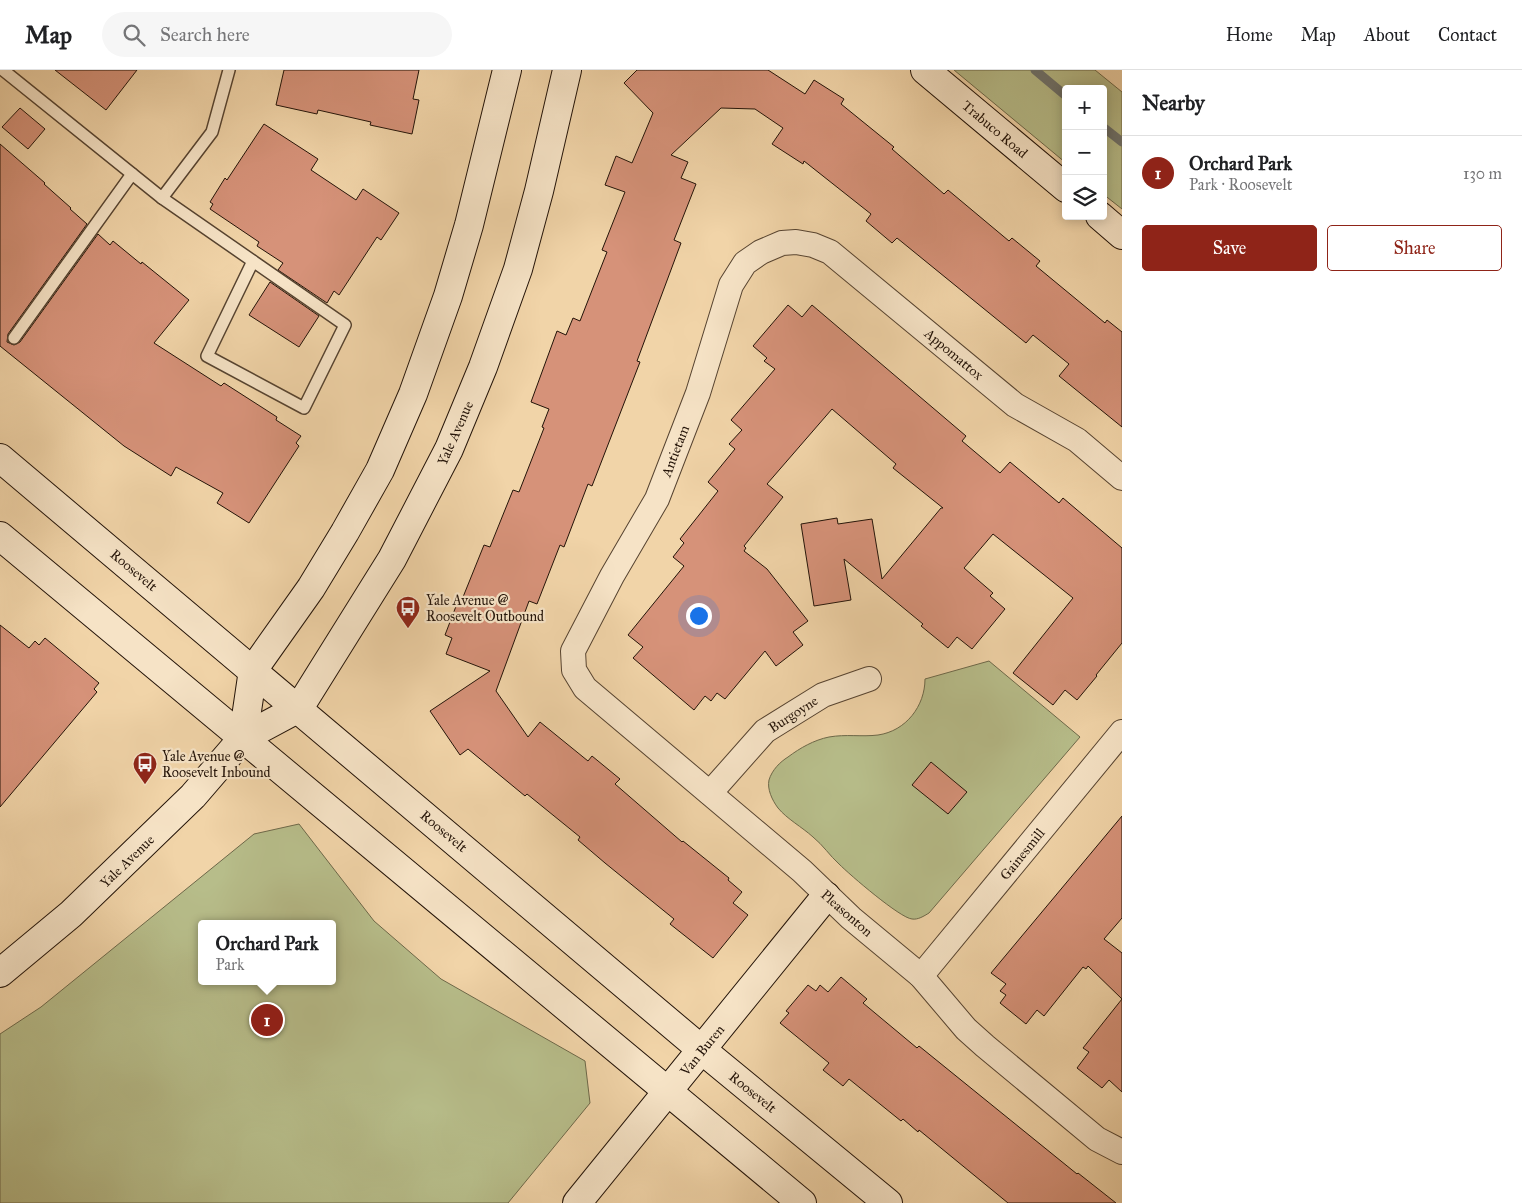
<!DOCTYPE html>
<meta charset="utf-8">
<style>
:root{--surface:#fff;--page:#f6f6f6;--text:#202124;--muted:#757577;--line:#e0e0e0;--accent:#8f2418}
body{margin:0;font-family:"IM FELL Great Primer",serif;background:var(--page);color:var(--text)}
.controls{position:absolute;right:15px;top:15px;display:grid;overflow:hidden;border-radius:5px;box-shadow:0 2px 12px #0003}
.controls button{width:45px;height:45px;display:grid;place-items:center;padding:0;border:0;border-bottom:1px solid var(--line);background:var(--surface);color:var(--text);font:25px sans-serif}
.you{position:absolute;left:698px;top:545px;width:18px;height:18px;margin:-12px;border:4px solid #fff;border-radius:50%;background:#1a73e8;box-shadow:0 0 0 8px #1a73e833}
.badge{display:grid;place-items:center;width:32px;height:32px;border-radius:50%;background:var(--accent);color:#fff;font-size:16px;font-weight:700}
.pin{position:absolute;translate:-50% -50%;border:2px solid #fff;box-shadow:0 1px 5px #0006}
.popup{position:absolute;left:198px;top:850px;width:138px;height:65px;box-sizing:border-box;display:grid;place-content:center;border-radius:5px;background:var(--surface);filter:drop-shadow(0 1px 4px #0005);font-size:16px;white-space:nowrap;color:var(--muted)}
.popup b{font-size:19px;color:var(--text)}
.popup::after{content:'';position:absolute;left:50%;top:100%;margin-left:-10px;border:10px solid transparent;border-top-color:var(--surface)}
.list{margin:0;padding:0;list-style:none}
h2{display:flex;justify-content:space-between;align-items:center;height:65px;margin:0;padding:0 20px;font-size:21px}
h2 small{font-size:16px;font-weight:400;color:var(--muted)}
.list li{display:grid;grid-template-columns:32px 1fr auto;gap:15px;align-items:center;box-sizing:border-box;height:75px;padding:0 20px;border-top:1px solid var(--line)}
.list b{display:block;font-size:19px;white-space:nowrap}
.list p{margin:0;font-size:16px;white-space:nowrap;color:var(--muted)}
.list em{font-size:16px;font-style:normal;color:var(--muted)}
.actions{display:flex;gap:10px;padding:15px 20px}
.actions a{flex:1;padding:11px 0;border:1px solid var(--accent);border-radius:5px;text-align:center;font-size:18px;color:var(--accent)}
.actions .main{background:var(--accent);color:#fff}
.icon{flex:none;width:28px;height:28px;fill:none;stroke:currentColor;stroke-width:2;stroke-linecap:round;stroke-linejoin:round}
.map{position:relative;flex:none;width:1122px;height:1133px;overflow:hidden}
header{display:flex;align-items:center;gap:30px;box-sizing:border-box;height:70px;padding:0 25px;background:var(--surface);border-bottom:1px solid var(--line)}
header strong{font-size:24px}
nav{display:flex;gap:28px;margin-inline-start:auto;font-size:18px}
.search{width:350px;height:45px;background:var(--page);display:flex;align-items:center;gap:12px;box-sizing:border-box;padding:0 18px;border-radius:28px;color:var(--muted);font-size:19px}
main{display:flex}
aside{flex:1;background:var(--surface)}
.map>svg:first-child{display:block}
</style>
<header>
<strong>Map</strong>
<div class="search"><svg class="icon" aria-label="search" viewBox="0 0 24 24"><circle cx="10" cy="10" r="6"/><path d="M15 15l6 6"/></svg>Search here</div>
<nav><a>Home</a><a>Map</a><a>About</a><a>Contact</a></nav>
</header>
<main>
<div class="map">
<svg width="1122" height="1133" viewBox="0 0 1122 1133">
<rect width="100%" height="100%" fill="#f1d4a8"/>
<filter id="stains"><feTurbulence type="fractalNoise" baseFrequency=".004" numOctaves="4"/><feColorMatrix values="0 0 0 0 .2 0 0 0 0 .09 0 0 0 0 .02 0 0 0 .5 -.17"/></filter>
<radialGradient id="worn" r=".72"><stop offset=".6" stop-color="#630" stop-opacity="0"/><stop offset="1" stop-color="#630" stop-opacity=".3"/></radialGradient>
<g fill="#b7bd8a" stroke="#6d6849" fill-rule="evenodd">
<path d="M954,0h141l27,22v117l-19,-15v-105h-37v74z"/>
<path d="M989,591l91,76 -151,176c-5,3 -11,7 -17,6 -12,-1 -62,-44 -73,-55 -9,-8 -16,-19 -26,-27 -11,-10 -26,-18 -35,-29 -6,-8 -11,-19 -9,-28 3,-10 11,-18 19,-23 12,-9 26,-17 41,-20 17,-3 33,0 49,-2 28,-4 47,-29 47,-56z"/>
<path d="M299,754l75,97 67,58 144,82 5,42 -82,100h-508v-169l41,-27 213,-173zM202,854h130v57h-130z"/>
</g>
<g fill="none" stroke-linecap="round" stroke-linejoin="round">
<g stroke="#6e746f" stroke-width="9">
<path d="M1035,0l31,26"/>
<path d="M1103,57l19,15"/>
</g>
</g>
<g fill="#d69279" stroke="#231308">
<path d="M55,0h82l-31,40z"/>
<path d="M284,0h135l-6,29 6,1 -7,34 -42,-9 1,-3 -53,-12 -1,4 -41,-9z"/>
<path d="M637,0h131l37,24 9,-14 30,19 -3,5 53,43 -2,2 52,45 4,-4 61,51 3,-3 28,23 -4,5 69,57 2,-3 15,12v95l-63,-51 10,-12 -36,-29 -7,8 -129,-105 -5,5 -26,-22 5,-7 -67,-53 -1,3 -31,-20 11,-16 -28,-19 -34,-1 -50,47 17,7 -7,16 15,6 -22,56 7,3 -44,118 3,1 -48,124 -4,-2 -24,63 -4,-2 -23,59 -8,-3 -33,90 32,46 12,-15 48,39 4,-5 28,23 -5,5 67,58 1,-1 46,37 -1,2 14,12 -9,11 15,12 -35,43 -43,-34 4,-5 -69,-56 -27,-23 2,-3 -53,-43 -2,2 -57,-47 -8,6 -30,-44 60,-40 -44,-17 6,-16 -7,-3 13,-34 3,1 23,-57 6,2 23,-57 6,2 25,-64 -2,-1 7,-18 -18,-7 26,-71 9,4 7,-17 7,3 27,-69 -5,-2 23,-58 -20,-7 11,-29 16,7 21,-50 -29,-30z"/>
<path d="M20,38l25,21 -17,20 -26,-22z"/>
<path d="M264,54l54,35 -7,11 45,30 7,-11 36,24 -18,27 -4,-3 -38,58 -5,-4 -7,12 -49,-33 5,-7 -26,-17 2,-4 -49,-33 3,-5 -3,-2 15,-24 2,2z"/>
<path d="M0,74l45,39 -1,1 27,24 -1,1 17,15 -79,110 -1,8 7,3 6,-3 78,-108 12,11 3,-4 28,23 1,-2 47,38 -35,43 67,43 3,-3 53,34 -1,3 25,16 -5,7 3,3 -50,77 -32,-20 6,-10 -47,-26 -5,9 -47,-30 -124,-100z"/>
<path d="M270,212l49,34 -20,31 -50,-32z"/>
<path d="M788,235l14,12 10,-12 154,131 -4,5 38,32 10,-11 49,41 4,-5 59,50v95l-26,32 1,1 -20,24 -12,-10 -12,15 -40,-32 60,-75 -80,-64 -29,34 29,25 -3,3 15,13 -33,40 -15,-12 -9,11 -27,-22 2,-2 -79,-65 7,41 -37,6 -13,-82 36,-6 1,6 34,-5 10,60 59,-71h2l-50,-40 3,-4 -64,-55 -65,75 16,13 -39,49 2,2 -2,3 23,18 41,52 -15,11 10,13 -27,21 -11,-15 -40,48 -8,-6 -6,8 -6,-5 -11,14 -61,-52 10,-11 -15,-12 56,-69 -11,-9 11,-14 -4,-4 38,-48 -10,-9 27,-33 -6,-5 13,-14 -11,-10 44,-51 -11,-8 3,-3 -14,-12z"/>
<path d="M0,555l29,23 6,-7 4,4 6,-7 54,45 -5,6 3,3 -97,115z"/>
<path d="M931,692l36,30 -19,22 -36,-29z"/>
<path d="M1122,746v102l-18,21 18,14v139l-13,-12 -7,8 -25,-20 12,-16 -6,-4 39,-49 -34,-33 -2,3 -3,-2 -39,49 -7,-6 -11,14 -26,-21 6,-8 -6,-4 6,-7 -15,-11z"/>
<path d="M841,907l26,22 -4,4 54,45 2,-2 158,128 1,-1 38,30h-108l-89,-73 -1,2 -15,-13 -2,2 -52,-42 -6,7 -20,-16 6,-7 -49,-40 9,-10 -3,-2 22,-26 8,6 4,-6 8,7z"/>
</g>
<g fill="none" stroke-linecap="round" stroke-linejoin="round">
<defs>
<g id="lane">
<path d="M3,0l159,128 50,-66 17,-62"/>
<path d="M162,128l183,127 -41,83 -97,-52 46,-95"/>
<path d="M14,268l118,-164"/>
</g>
<g id="street">
<path d="M1122,408l-45,-38 -62,-35 -185,-153 -17,-7 -17,-3 -14,1 -21,9 -16,11 -14,22 -33,108 -41,106 -45,77 -39,75 1,19 11,18 217,183 49,47 70,58 45,53 19,17 112,93 25,13"/>
<path d="M710,723l55,-62 58,-36 46,-16"/>
<path d="M921,906l201,-244"/>
</g>
<g id="secondary">
<path d="M925,0l141,118"/>
<path d="M1100,146l22,19"/>
<path d="M0,388l702,592 186,153"/>
<path d="M0,466l802,667"/>
<path d="M243,668l10,-68 58,-82 34,-56 35,-62 33,-76 35,-98 21,-71 38,-155"/>
<path d="M0,903l71,-59 122,-118 50,-58 56,-30 93,-149 57,-110 34,-82 35,-98 21,-78 28,-121"/>
<path d="M577,1133l249,-307"/>
</g>
</defs>
<use href="#lane" stroke="#564330" stroke-width="14"/>
<use href="#street" stroke="#564330" stroke-width="26"/>
<use href="#secondary" stroke="#231308" stroke-width="30"/>
<use href="#lane" stroke="#f6e3c6" stroke-width="11"/>
<use href="#street" stroke="#f6e3c6" stroke-width="24"/>
<use href="#secondary" stroke="#f6e3c6" stroke-width="28"/>
</g>
<defs>
<symbol id="bus-pin" viewBox="-11 -11 22 30"><path d="M0 17L-7.5 6A9.5 9.5 0 1 1 7.5 6Z" fill="#8f2418" stroke="#f6e3c6"/><path d="M-5-6H5V4H4V6H2V4H-2V6H-4V4H-5ZM-3.5-4V0h7V-4ZM-3.5 1.2v1.5H-2V1.2ZM2 1.2v1.5H3.5V1.2Z" fill="#fff"/></symbol>
</defs>
<g fill-rule="evenodd">
<use href="#bus-pin" x="394" y="524" width="28" height="38"/>
<use href="#bus-pin" x="131" y="680" width="28" height="38"/>
</g>
<g text-anchor="middle" stroke-width="4.5" stroke-linejoin="round" paint-order="stroke">
<g font-size="14" fill="#231308" stroke="#f6e3c6">
<text transform="translate(995 59) rotate(40)" y="5">Trabuco Road</text>
<text transform="translate(954 284) rotate(40)" y="5">Appomattox</text>
<text transform="translate(455 363) rotate(-66)" y="5">Yale Avenue</text>
<text transform="translate(675 381) rotate(-69)" y="5">Antietam</text>
<text transform="translate(134 500) rotate(40)" y="5">Roosevelt</text>
<text transform="translate(793 644) rotate(-33)" y="5">Burgoyne</text>
<text transform="translate(444 761) rotate(40)" y="5">Roosevelt</text>
<text transform="translate(1022 784) rotate(-51)" y="5">Gainesmill</text>
<text transform="translate(127 791) rotate(-44)" y="5">Yale Avenue</text>
<text transform="translate(847 843) rotate(41)" y="5">Pleasonton</text>
<text transform="translate(702 980) rotate(-51)" y="5">Van Buren</text>
<text transform="translate(753 1022) rotate(39)" y="5">Roosevelt</text>
</g>
<g font-size="14" fill="#231308" stroke="#f6e3c6" text-anchor="start">
<text x="426" y="535">Yale Avenue @<tspan x="426" dy="16">Roosevelt Outbound</tspan></text>
<text x="162" y="691">Yale Avenue @<tspan x="162" dy="16">Roosevelt Inbound</tspan></text>
</g>
</g>
<rect width="100%" height="100%" filter="url(#stains)"/>
<rect width="100%" height="100%" fill="url(#worn)"/>
</svg>
<div class="controls">
<button>+</button>
<button>−</button>
<button><svg class="icon" aria-label="layers" viewBox="0 0 24 24"><path d="M12 4l9 5-9 5-9-5zM3 14l9 5 9-5"/></svg></button>
</div>
<div class="you"></div>
<div class="pin badge" style="left:267px;top:950px">1</div>
<div class="popup"><b>Orchard Park</b>Park</div>
</div>
<aside>
<h2>Nearby<small></small></h2>
<ul class="list">
<li><span class="badge">1</span><div><b>Orchard Park</b><p>Park · Roosevelt</p></div><em>130 m</em></li>
</ul>
<div class="actions"><a class="main">Save</a><a>Share</a></div>
</aside>
</main>
